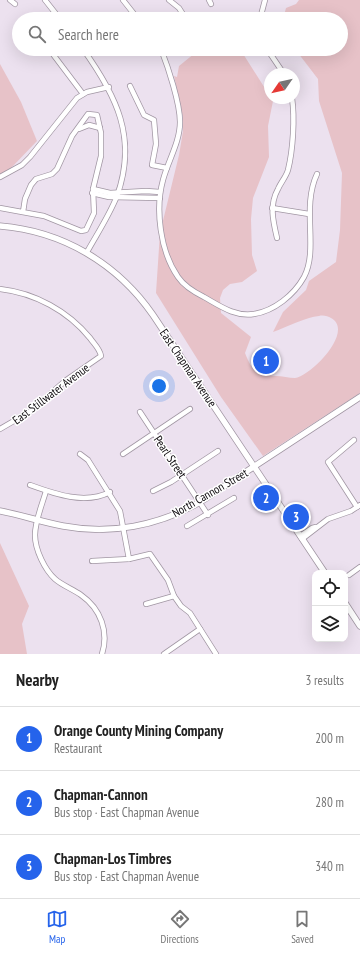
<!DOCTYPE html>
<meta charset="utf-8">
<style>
:root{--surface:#fff;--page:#f2f2f2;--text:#222;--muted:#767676;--line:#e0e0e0;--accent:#2563eb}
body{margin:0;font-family:"PT Sans Narrow",sans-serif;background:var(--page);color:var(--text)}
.controls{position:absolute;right:12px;bottom:12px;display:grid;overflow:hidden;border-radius:8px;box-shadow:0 4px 16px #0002}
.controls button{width:36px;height:36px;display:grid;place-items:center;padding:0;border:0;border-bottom:1px solid var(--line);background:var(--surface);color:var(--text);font:20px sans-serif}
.compass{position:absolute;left:264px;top:68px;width:36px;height:36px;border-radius:50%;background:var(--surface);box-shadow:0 4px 16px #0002;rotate:236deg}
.you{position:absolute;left:159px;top:386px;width:14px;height:14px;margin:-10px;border:3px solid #fff;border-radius:50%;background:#1a73e8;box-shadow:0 0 0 6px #1a73e833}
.badge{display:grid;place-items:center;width:26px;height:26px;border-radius:50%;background:var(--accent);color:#fff;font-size:13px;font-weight:700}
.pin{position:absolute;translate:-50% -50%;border:2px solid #fff;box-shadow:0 1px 4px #0006}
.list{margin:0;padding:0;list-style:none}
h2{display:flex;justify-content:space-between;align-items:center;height:52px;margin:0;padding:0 16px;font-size:17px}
h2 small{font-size:13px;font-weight:400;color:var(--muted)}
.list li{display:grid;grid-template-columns:26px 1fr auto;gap:12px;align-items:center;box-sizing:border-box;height:64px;padding:0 16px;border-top:1px solid var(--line)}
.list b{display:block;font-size:15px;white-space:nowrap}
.list p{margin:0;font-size:13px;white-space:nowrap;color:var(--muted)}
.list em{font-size:13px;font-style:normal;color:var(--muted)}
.icon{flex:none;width:22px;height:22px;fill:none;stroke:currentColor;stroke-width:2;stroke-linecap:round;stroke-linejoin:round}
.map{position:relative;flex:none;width:360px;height:654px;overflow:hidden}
.search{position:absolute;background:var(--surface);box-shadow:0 4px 16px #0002;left:12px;right:12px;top:12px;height:44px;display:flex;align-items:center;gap:10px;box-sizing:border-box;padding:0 14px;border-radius:22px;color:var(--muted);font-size:15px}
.sheet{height:244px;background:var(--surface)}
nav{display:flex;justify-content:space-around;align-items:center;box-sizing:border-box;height:56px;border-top:1px solid var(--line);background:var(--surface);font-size:11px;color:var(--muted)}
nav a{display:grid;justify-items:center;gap:2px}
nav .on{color:var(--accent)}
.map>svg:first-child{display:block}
</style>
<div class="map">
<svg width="360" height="654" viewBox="0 0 360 654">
<rect width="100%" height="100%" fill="#ece1ef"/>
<g fill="#e7c2c8">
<path d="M299,0h61v393l-97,63 -42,-59 -65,-104 4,-60 19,-78 4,-24v-14l-9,-41 3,1 2,-11 21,-17h40l33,52 -5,25 1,31 -16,41 -2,21 1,36 5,16 -15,11 -12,2 -7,6 -3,8 1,15 30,24 -6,16c7,18 11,21 31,23 6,0 13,2 19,2 16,-2 60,-47 36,-60 -3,-2 -8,-3 -12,-2 -13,1 -32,11 -46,16l10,-20 23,-22 3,-9 27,-19 4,-32 2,-57 -23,-72 -1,-22 -23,-30h46v-30h-58l3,-11 10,-4z"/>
<path d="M0,64l21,38 16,39 -24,25 -13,11z"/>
<path d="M0,543l29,63 -7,18 5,30h-27z"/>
</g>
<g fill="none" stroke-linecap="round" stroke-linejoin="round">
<defs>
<g id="minor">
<path d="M10,0l5,4"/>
<path d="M45,0l15,19"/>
<path d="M123,0l15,19"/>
<path d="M169,0l10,8 7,11"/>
<path d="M209,0l2,4"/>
<path d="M260,19l5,-19"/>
<path d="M49,49l34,45"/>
<path d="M83,49c33,46 55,89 34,147 -8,20 -20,38 -30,56"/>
<path d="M161,49c7,18 19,54 19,73 0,20 -12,39 -17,58 -8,29 -3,71 15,97 6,9 16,15 26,20 16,9 31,20 50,17 20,-3 40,-19 50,-37 15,-28 -3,-69 13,-103"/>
<path d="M267,49l17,25"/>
<path d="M130,86l14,29 10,5 2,24 -4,21 15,3"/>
<path d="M79,129l10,-4 11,3"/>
<path d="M0,177l22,-12 8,-8 47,-59 10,-6 22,-5"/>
<path d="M93,189l17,4 36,-2 14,1"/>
<path d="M92,193l17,4 51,1"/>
<path d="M0,208l44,8 37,15 5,-1 8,-17 -1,-24 8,-33v-23l-4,-18 -9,-1 -16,22 -15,33 -5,5 -16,5 -5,6 -6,14 -2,13"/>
<path d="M272,208l37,6"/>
<path d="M277,238c-4,-17 -8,-33 1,-49 3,-7 8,-12 10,-19 5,-20 7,-52 4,-72"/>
<path d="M0,289c35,4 68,22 90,49 4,6 10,11 11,18l-36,25 -34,30 -31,18"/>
<path d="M140,412l68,103"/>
<path d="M354,440l-26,22 29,45"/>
<path d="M80,454l8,6 32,51 9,48"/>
<path d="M123,454l67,-45"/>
<path d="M30,485c25,9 55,20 80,7"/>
<path d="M46,491c-4,14 -11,30 -11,44 0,15 10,35 20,44 8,7 18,10 26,16 20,14 28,37 21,59"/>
<path d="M153,491l18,-9 47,-31"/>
<path d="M187,526l47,-28"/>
<path d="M300,536l12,-8 4,-1"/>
<path d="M302,539l26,-20 23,-8 9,-6"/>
<path d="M92,561l37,-2 21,-5 18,26 6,16 7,10 9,7 26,41"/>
<path d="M349,575l11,-8"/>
<path d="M146,604l28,-8"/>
<path d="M164,654l36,-25"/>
</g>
<g id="major">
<path d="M0,226c62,5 117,37 153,89l172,258"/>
<path d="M0,511c21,4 42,11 63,15 47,9 95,0 137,-24l160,-105"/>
<path d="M345,603l15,23"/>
</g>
</defs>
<use href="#minor" stroke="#a196a3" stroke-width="6"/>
<use href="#major" stroke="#a196a3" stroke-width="7"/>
<use href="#minor" stroke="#fff" stroke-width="4.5"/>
<use href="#major" stroke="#fff" stroke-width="5.5"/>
</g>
<g text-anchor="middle" stroke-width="3" stroke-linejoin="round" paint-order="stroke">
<g font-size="12" fill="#0e0a0e" stroke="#fff">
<text transform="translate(188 368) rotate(56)" y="4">East Chapman Avenue</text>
<text transform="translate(51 394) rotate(-37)" y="4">East Stillwater Avenue</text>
<text transform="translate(170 457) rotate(56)" y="4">Pearl Street</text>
<text transform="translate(210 493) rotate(-30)" y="4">North Cannon Street</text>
</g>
</g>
</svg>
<div class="controls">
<button><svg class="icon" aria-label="locate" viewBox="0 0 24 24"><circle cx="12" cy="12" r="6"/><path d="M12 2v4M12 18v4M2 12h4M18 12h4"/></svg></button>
<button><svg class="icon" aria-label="layers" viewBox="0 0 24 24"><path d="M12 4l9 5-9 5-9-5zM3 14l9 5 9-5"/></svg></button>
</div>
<svg class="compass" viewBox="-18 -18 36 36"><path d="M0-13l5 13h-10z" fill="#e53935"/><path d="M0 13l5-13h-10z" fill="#767676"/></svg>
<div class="you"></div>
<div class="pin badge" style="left:266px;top:361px">1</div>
<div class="pin badge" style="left:266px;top:498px">2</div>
<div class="pin badge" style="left:296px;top:517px">3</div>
<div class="search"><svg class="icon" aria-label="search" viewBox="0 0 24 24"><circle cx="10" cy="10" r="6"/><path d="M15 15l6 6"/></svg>Search here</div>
</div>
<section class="sheet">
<h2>Nearby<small>3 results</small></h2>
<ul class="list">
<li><span class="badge">1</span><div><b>Orange County Mining Company</b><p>Restaurant</p></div><em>200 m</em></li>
<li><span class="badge">2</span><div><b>Chapman-Cannon</b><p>Bus stop · East Chapman Avenue</p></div><em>280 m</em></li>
<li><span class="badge">3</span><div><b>Chapman-Los Timbres</b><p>Bus stop · East Chapman Avenue</p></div><em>340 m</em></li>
</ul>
</section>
<nav>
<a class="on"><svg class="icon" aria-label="map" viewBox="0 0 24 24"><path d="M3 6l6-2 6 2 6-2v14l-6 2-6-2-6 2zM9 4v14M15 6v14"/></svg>Map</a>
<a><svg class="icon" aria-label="directions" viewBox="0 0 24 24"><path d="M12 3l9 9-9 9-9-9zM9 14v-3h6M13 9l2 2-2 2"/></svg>Directions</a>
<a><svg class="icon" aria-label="saved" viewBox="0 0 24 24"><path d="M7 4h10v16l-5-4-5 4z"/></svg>Saved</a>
</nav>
